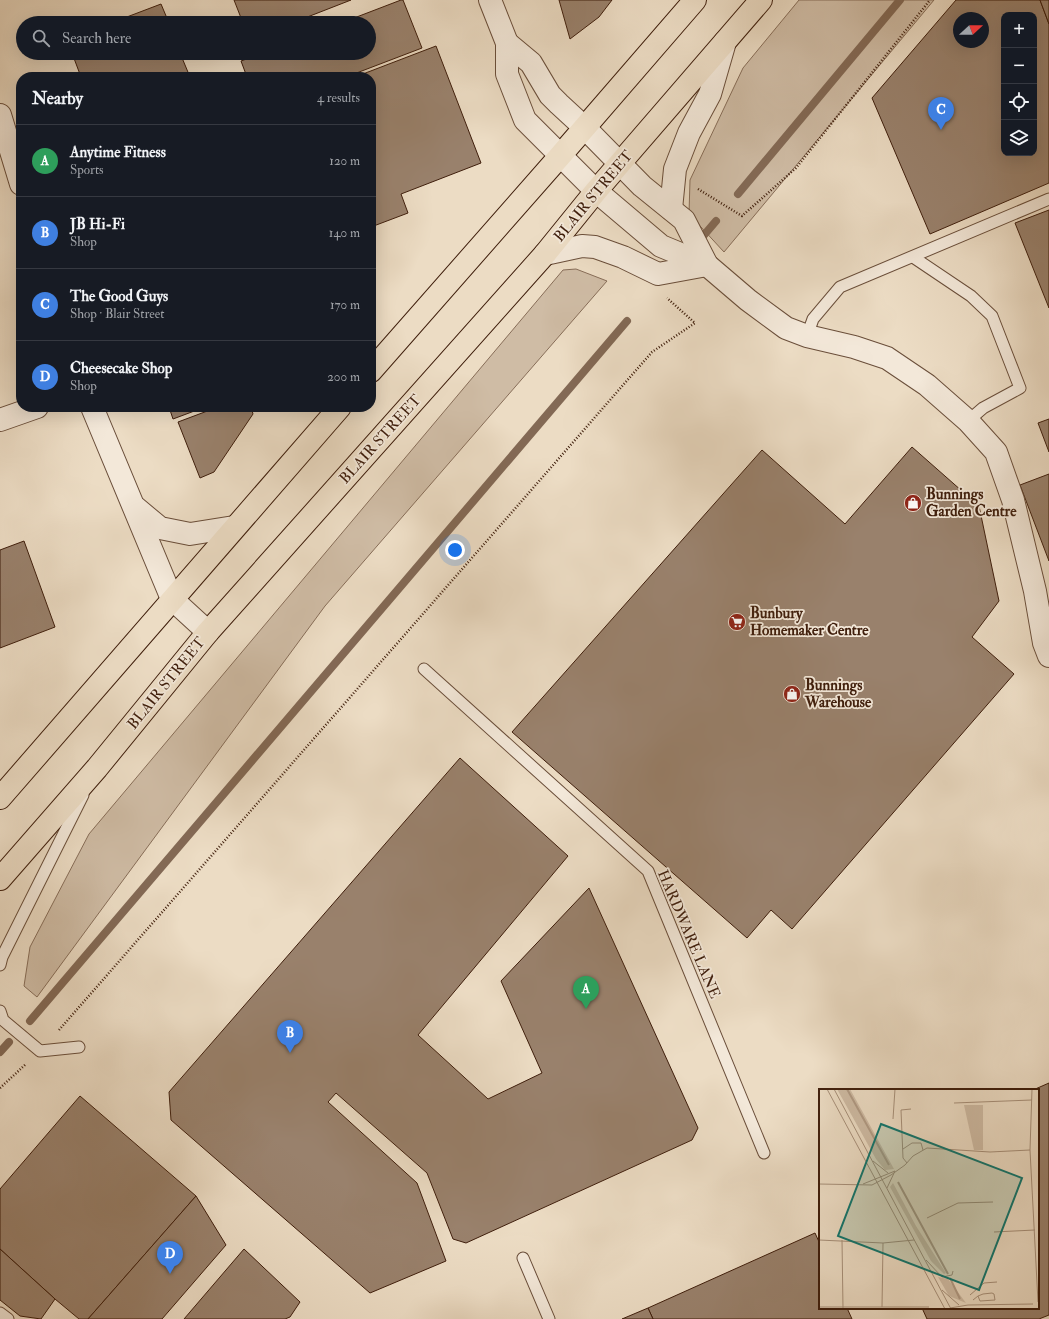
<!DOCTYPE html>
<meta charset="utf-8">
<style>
:root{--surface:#171b24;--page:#242831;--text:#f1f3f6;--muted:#9ea1a6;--line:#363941;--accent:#c59692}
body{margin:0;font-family:"IM FELL Double Pica",serif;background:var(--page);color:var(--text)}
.controls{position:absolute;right:12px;top:12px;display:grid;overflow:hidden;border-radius:8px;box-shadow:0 4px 16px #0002}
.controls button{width:36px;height:36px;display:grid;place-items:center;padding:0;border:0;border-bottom:1px solid var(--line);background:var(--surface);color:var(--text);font:20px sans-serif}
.compass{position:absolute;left:953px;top:12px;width:36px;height:36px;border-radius:50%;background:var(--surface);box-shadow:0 4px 16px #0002;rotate:69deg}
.you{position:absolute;left:455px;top:550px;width:14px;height:14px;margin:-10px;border:3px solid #fff;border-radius:50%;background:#1a73e8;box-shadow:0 0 0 6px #1a73e833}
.badge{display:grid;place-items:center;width:26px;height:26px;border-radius:50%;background:var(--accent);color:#fff;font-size:13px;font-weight:700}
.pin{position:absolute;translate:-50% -33px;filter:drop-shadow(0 1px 2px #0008)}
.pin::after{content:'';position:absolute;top:21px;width:14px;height:12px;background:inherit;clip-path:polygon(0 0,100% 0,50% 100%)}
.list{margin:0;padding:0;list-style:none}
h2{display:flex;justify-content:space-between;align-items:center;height:52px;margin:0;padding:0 16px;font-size:17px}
h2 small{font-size:13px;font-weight:400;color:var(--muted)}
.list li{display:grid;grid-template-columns:26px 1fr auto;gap:12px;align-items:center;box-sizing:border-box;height:72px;padding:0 16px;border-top:1px solid var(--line)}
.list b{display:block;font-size:15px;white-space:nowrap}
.list p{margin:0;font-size:13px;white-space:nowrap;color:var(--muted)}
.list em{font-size:13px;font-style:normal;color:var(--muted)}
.icon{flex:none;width:22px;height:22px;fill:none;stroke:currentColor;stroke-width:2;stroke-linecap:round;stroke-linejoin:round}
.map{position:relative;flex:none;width:1049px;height:1319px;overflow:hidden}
.search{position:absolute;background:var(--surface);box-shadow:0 4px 16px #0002;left:16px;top:16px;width:360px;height:44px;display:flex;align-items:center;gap:10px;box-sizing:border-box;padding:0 14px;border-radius:22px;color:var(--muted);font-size:15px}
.panel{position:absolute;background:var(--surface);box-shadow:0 4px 16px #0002;left:16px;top:72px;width:360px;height:340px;border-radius:16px}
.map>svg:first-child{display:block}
</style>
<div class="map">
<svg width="1049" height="1319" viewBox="0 0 1049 1319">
<rect width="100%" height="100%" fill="#ecdcc4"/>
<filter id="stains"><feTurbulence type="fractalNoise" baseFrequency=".005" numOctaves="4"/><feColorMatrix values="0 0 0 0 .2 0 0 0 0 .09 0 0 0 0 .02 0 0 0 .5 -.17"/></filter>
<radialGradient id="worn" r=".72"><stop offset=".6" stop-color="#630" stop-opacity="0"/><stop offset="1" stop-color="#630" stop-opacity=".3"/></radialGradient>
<g fill="#cfbca5" stroke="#876d58">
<path d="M799,0h135l-210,252 -35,-38 1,-34 53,-112z"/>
<path d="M576,269l31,12 -282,325 -288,391 -13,-11 6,-39 59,-113 474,-564z"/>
</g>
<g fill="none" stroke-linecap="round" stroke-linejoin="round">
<g stroke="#836955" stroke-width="8">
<path d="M738,194l162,-194"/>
<path d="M699,241l17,-20"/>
<path d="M30,1021l597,-700"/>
<path d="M0,1052l9,-10"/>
</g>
</g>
<g fill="#99816c" stroke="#3f1e0c" fill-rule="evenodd">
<path d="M234,0h117l-59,23h-49z"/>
<path d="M401,0h2l19,48 -76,29h-99l-6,-16 22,-8h106v-30h-28z"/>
<path d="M559,0h53l-13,17 -29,22z"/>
<path d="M956,0h84l9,24v159l-119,51 -58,-136zM1004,15h30v138h-30zM959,18h24v24h-24z"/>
<path d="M1040,0h9v24z"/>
<path d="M161,4l8,19h-58z"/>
<path d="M436,46l45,117 -80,31 7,19 -37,14v-150h-16z"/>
<path d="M72,53h108l10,24h-109z"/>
<path d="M1049,210v98l-34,-85z"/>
<path d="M169,407h36l-32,12z"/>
<path d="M218,407h33l2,7 -39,58 -14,6 -22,-56z"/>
<path d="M1049,419v33l-11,-29z"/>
<path d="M912,447l67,59 20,95 -27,36 42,37 -222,255 -21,-19 -24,28 -235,-206 250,-282 83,74z"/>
<path d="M1049,474v87l-29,-76z"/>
<path d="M24,541l31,86 -55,21v-98z"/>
<path d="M460,758l108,98 -150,179 70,64 54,-26 -41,-92 88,-93 109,240 -6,12 -226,103 -13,-4 -26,-66 -91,-80 -8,9 89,81 29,78 -76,32 -199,-173 -2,-28z"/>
<path d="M1049,1083v232l-10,4h-112l-5,-11h116v-218h-5z"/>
<path d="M80,1096l116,100 -108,123h-9l-24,-20 -55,-50v-60z"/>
<path d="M196,1196l30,49 -64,74h-74z"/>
<path d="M815,1233l5,11v64h27l5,11h-199l-5,-11z"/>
<path d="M0,1249l55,50 -14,20 -21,-3 -20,-16z"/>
<path d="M244,1249l56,53 -10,15 -5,2h-101z"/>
<path d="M648,1308l5,11h-31z"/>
</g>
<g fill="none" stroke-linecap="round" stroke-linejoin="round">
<defs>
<g id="lane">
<path d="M913,257l58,39 21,20 28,72 -37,20 -15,13"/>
<path d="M807,336l6,-17 27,-32 209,-88"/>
<path d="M424,669l224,202 116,282"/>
<path d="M0,965l2,-8 81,-162"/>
<path d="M0,1011l3,9 37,31 39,-4"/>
<path d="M523,1258l26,61"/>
<path d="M0,1313l8,6"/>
</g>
<g id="street">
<path d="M490,0l17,43v31l18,46 71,71 65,55 46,19 41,35 38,28 21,8 47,11 33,11 40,27 41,36 28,31 17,48 22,91 9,52 5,13"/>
<path d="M507,43l24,20 19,32 9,9 26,24 57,58 42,34 23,45"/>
<path d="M0,115l21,69"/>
<path d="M671,209l4,-40 14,-36 21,-39 15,-52"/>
<path d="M545,254l37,-8 13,1 28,10 35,17 49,-9"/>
<path d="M92,407l80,192 36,33"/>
<path d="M0,420l37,-13"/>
<path d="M136,508l24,20 30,6 44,-7"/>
</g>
<g id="primary">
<path d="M371,371l189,-215 135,-156"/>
<path d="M0,798l340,-391"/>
<path d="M0,879l97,-111 111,-136 337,-378 51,-63 165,-191"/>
</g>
</defs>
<use href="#lane" stroke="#6a4e3a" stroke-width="13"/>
<use href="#street" stroke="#6a4e3a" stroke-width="24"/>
<use href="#primary" stroke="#3f1e0c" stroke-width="24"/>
<g stroke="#3f1e0c" stroke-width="2.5" stroke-dasharray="1 2" stroke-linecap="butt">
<path d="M698,189l44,27 54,-48 134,-168"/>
<path d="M59,1030l593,-678 43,-29 -28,-25"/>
<path d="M0,1088l26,-24"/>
</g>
<use href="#lane" stroke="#f3e8d9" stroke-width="11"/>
<use href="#street" stroke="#f3e8d9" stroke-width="22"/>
<use href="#primary" stroke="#ecdcc4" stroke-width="22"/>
</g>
<defs>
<symbol id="shop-disc" viewBox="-11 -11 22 22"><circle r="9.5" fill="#8f2418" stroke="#f3e8d9"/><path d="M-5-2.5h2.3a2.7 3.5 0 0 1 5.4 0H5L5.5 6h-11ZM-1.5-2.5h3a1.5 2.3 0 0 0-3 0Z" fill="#fff"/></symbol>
<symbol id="supermarket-disc" viewBox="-11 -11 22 22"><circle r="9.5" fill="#8f2418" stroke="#f3e8d9"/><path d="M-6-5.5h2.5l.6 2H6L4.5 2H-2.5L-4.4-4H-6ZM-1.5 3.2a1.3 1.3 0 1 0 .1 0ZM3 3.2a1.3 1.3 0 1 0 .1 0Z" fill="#fff"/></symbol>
</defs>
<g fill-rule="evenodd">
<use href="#shop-disc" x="903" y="493" width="20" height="20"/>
<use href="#supermarket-disc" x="727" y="612" width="20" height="20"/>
<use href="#shop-disc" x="782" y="684" width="20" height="20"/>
</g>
<g text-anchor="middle" stroke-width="3.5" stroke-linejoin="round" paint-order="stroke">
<g font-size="15" fill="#3f1e0c" stroke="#f3e8d9">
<text transform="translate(593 196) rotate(-50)" y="5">BLAIR STREET</text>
<text transform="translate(380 439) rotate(-48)" y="5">BLAIR STREET</text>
<text transform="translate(166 683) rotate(-51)" y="5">BLAIR STREET</text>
<text transform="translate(689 934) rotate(67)" y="5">HARDWARE LANE</text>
</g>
<g font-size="15" font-weight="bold" fill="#3f1e0c" stroke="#f3e8d9" text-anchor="start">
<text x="926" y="499">Bunnings<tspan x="926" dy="17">Garden Centre</tspan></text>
<text x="750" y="618">Bunbury<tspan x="750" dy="17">Homemaker Centre</tspan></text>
<text x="805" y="690">Bunnings<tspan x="805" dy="17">Warehouse</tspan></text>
</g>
</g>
<g transform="translate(819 1089)">
<rect width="220" height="220" fill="#ecdcc4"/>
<path d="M18,0h13l44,80 -9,1 -9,-11zM145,16h19v45h-9zM74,94l23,43 30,47 -2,1 -13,-13 -41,-74zM119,188l10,2 18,24 -17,-7z" fill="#cfbca5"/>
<path fill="none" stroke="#b19b85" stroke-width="2" d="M28,0l42,76M79,93l50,92M131,189l10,21"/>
<path fill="none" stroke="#a7907a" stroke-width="1" d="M8,0l118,220M15,0l117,220M213,0l-2,61 8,152M135,14l78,-3M74,30l2,-30M84,60l9,-6h9l2,7M54,72l15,12M88,74l-4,-5 -2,-48 10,-1M0,95l53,1 19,-10 14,-10 8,-9 14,-8 63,4 40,-2M44,95l32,-13M68,99l8,-17M108,129l31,-15 35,-1M175,143l41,-2M0,151l64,3 31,-3M23,151l1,68M107,171l16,17 10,-2 1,-4M123,201l17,15M151,206l14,-12 13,-1M154,211l5,-4 5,-2 9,-1 2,1 1,6 -15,1 -2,-5M0,218h110M63,218l1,-64M131,219l18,-3 65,-1M144,220h41"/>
<path fill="#0f766e" fill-opacity="0.15" stroke="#0f766e" stroke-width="2" d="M62,35l141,54 -43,112 -141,-54z"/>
<rect width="220" height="220" fill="none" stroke="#3f1e0c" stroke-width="2"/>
</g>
<rect width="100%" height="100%" filter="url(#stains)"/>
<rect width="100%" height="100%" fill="url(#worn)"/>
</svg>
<div class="controls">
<button>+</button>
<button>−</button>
<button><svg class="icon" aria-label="locate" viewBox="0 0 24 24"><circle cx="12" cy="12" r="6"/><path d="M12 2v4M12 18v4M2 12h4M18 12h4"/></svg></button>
<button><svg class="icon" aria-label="layers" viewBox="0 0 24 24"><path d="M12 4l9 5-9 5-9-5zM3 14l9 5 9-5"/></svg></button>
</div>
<svg class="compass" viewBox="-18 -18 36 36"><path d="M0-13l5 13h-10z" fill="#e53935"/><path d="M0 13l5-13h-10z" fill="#9ea1a6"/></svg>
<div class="you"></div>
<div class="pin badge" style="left:586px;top:1009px;background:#2e9e5b">A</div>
<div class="pin badge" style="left:290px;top:1053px;background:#3f7fe0">B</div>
<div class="pin badge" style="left:941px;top:130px;background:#3f7fe0">C</div>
<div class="pin badge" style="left:170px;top:1274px;background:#3f7fe0">D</div>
<div class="search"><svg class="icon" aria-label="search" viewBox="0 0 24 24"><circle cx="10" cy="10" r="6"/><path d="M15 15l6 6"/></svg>Search here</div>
<section class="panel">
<h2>Nearby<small>4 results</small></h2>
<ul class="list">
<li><span class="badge" style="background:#2e9e5b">A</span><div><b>Anytime Fitness</b><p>Sports</p></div><em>120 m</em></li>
<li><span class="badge" style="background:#3f7fe0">B</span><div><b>JB Hi-Fi</b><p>Shop</p></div><em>140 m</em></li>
<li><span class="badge" style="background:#3f7fe0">C</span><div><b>The Good Guys</b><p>Shop · Blair Street</p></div><em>170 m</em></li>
<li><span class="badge" style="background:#3f7fe0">D</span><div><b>Cheesecake Shop</b><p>Shop</p></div><em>200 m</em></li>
</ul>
</section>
</div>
